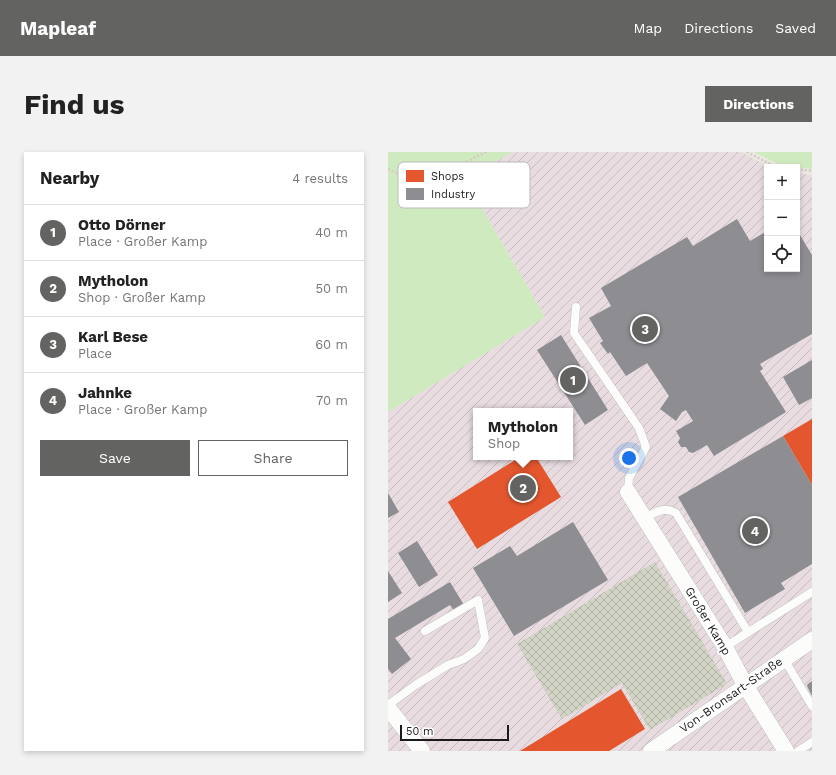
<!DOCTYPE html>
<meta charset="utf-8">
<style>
:root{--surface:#fff;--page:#f2f2f2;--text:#222;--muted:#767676;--line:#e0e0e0;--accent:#636361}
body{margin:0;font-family:"Work Sans",sans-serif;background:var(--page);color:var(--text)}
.controls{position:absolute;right:12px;top:12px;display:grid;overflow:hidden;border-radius:0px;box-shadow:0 2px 6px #0003}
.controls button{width:36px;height:36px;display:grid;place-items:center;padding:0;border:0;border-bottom:1px solid var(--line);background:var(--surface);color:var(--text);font:20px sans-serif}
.scale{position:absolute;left:12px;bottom:10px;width:109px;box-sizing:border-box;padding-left:4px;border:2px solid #1b1b1b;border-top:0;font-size:11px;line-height:14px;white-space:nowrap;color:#1b1b1b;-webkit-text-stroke:3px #fff;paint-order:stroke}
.you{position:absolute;left:241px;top:306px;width:14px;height:14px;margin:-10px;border:3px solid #fff;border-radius:50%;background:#1a73e8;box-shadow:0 0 0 6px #1a73e833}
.badge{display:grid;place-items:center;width:26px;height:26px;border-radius:50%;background:var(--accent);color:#fff;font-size:13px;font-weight:700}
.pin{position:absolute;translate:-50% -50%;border:2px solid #fff;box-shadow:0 1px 4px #0006}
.popup{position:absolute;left:85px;top:256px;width:100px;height:52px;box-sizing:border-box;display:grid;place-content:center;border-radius:0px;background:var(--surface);filter:drop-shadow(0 1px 3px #0005);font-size:13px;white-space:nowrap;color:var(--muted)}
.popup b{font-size:15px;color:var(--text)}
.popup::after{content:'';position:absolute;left:50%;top:100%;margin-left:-8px;border:8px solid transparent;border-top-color:var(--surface)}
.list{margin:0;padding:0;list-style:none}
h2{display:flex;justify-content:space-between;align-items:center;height:52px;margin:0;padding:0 16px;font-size:17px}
h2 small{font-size:13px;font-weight:400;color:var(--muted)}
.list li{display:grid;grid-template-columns:26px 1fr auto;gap:12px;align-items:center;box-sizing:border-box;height:56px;padding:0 16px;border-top:1px solid var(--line)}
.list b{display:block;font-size:15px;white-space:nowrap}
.list p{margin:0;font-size:13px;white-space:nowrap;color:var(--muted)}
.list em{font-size:13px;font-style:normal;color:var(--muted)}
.actions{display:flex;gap:8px;padding:12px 16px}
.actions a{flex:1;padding:9px 0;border:1px solid var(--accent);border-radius:0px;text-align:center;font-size:14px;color:var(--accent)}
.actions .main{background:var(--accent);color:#fff}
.icon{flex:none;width:22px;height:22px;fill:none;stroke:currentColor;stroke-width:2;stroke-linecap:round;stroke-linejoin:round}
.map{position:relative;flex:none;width:424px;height:599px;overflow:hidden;border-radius:0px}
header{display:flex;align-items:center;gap:24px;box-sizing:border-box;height:56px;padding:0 20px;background:var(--accent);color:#fff}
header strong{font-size:19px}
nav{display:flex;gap:22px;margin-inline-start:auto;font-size:14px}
.intro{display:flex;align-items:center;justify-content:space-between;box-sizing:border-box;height:96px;padding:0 24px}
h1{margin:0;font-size:28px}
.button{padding:10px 18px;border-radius:0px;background:var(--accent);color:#fff;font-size:14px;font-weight:700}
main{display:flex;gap:24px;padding:0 24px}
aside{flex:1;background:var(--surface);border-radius:0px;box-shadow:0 2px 6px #0003}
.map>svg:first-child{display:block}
</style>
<header>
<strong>Mapleaf</strong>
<nav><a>Map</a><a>Directions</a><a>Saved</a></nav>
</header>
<div class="intro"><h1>Find us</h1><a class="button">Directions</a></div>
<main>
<aside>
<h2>Nearby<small>4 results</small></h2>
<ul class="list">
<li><span class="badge">1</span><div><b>Otto Dörner</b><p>Place · Großer Kamp</p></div><em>40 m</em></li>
<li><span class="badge">2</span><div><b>Mytholon</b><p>Shop · Großer Kamp</p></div><em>50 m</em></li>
<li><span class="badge">3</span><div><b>Karl Bese</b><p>Place</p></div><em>60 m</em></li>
<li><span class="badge">4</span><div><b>Jahnke</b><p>Place · Großer Kamp</p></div><em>70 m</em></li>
</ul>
<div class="actions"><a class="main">Save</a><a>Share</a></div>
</aside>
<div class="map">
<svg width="424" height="599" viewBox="0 0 424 599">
<defs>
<pattern id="industrial-furrows" width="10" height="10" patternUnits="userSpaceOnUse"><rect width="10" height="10" fill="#e8dce1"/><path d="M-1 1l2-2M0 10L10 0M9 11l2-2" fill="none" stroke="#c6bcc0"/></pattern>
<pattern id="construction-cross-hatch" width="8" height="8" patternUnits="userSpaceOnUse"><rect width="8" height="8" fill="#d2d4c5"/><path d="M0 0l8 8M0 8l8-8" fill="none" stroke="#b4b5a9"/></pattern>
</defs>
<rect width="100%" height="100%" fill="#eae9e4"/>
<path fill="url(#industrial-furrows)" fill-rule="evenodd" d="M125,0h228l29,15h-3v102h30v-96l15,2v576h-424v-339l157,-95 -76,-131 20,-21zM88,259h94v46h-94z"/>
<path fill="url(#construction-cross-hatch)" d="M267,410l72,122 -77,46 -28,-47 -60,36 -45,-75z"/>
<g fill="#d0eac0">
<path d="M0,0h125l-24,13 -20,21 76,131 -157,95z"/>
<path d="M366,0h58v17l-34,-5z"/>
</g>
<g fill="#e4572e">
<path d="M424,267v66l-29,-49z"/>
<path d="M132,305h16l25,40 -84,52 -29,-47z"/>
<path d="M233,537l24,40 -36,22h-89z"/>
</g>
<g fill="#8d8d92">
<path d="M349,67l13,22 17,-10v38h30v-39l15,25v79l-52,30 3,5 -3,2 26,41 -72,44 -7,-11 -14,8 -4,-1 -3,-5h-5l-3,-5 2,-4 -4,-7 17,-10 -7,-11 -4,2 -6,9 -16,-12 9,-13 -22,-33 -21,13 -16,-24 -2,2 -8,-11 3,-2 -14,-23 22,-12 -10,-18 86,-51 6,9z"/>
<path d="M173,183l47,75 -23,15 -48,-75z"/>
<path d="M424,208v38l-13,7 -16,-28z"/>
<path d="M395,284l29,49v79l-31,19 4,6 -40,24 -67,-116z"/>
<path d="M0,341l11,19 -11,6z"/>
<path d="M185,370l35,58 -94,56 -41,-68 37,-22 7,10z"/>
<path d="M29,389l21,34 -19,12 -21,-34z"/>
<path d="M0,419l14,22 -14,9z"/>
<path d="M62,430l14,23 -10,6 -4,-6 -55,33 16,21 -19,15 -4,-5v-50z"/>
<path d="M424,529v15l-5,-10 1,-2z"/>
</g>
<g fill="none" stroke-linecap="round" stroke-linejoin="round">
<defs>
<g id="service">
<path d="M188,155l-2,26 65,95 7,19 -17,31 -1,14"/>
<path d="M256,366c12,-6 20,-12 32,-5l72,119"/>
<path d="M337,495l87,-55"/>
<path d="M396,507l28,47"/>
<path d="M0,553l29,-21 31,-19 16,-6 14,-10 7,-11 -7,-38 -53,31"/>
<path d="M410,599l14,-9"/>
</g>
<g id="minor">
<path d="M240,340l97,155 20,38 41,66"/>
<path d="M0,556l34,43"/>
<path d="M263,599l161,-111"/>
</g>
</defs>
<use href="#service" stroke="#c2c2c0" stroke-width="9"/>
<use href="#minor" stroke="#c2c2c0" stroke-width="17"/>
<g stroke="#d6c9c4" stroke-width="2.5" stroke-dasharray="2 2" stroke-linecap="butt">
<path d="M359,0l29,15"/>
<path d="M0,17l10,5 34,5 54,-27"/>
<path d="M409,17l15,2"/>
</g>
<use href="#service" stroke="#fcfcfb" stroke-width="8"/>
<use href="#minor" stroke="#fcfcfb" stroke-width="16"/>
</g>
<g text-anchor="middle" stroke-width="4" stroke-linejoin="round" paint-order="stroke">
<g font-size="12" fill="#1b1b1b" stroke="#fff">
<text transform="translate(320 469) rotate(59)" y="4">Großer Kamp</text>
<text transform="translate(343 543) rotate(-35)" y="4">Von-Bronsart-Straße</text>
</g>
</g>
<rect x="10" y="10" width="132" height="46" rx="6" fill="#fff" stroke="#bbb" stroke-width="1"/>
<rect x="18" y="18" width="18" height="12" fill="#e4572e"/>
<rect x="18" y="36" width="18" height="12" fill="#8d8d92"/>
<g font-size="11" fill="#1b1b1b">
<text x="43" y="28">Shops</text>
<text x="43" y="46">Industry</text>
</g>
</svg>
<div class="controls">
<button>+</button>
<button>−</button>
<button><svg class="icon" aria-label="locate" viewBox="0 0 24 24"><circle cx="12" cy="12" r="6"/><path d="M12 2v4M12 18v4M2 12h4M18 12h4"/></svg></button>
</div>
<div class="scale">50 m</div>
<div class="you"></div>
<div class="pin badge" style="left:185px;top:228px">1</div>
<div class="pin badge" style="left:135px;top:336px">2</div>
<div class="popup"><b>Mytholon</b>Shop</div>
<div class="pin badge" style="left:257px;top:177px">3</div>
<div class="pin badge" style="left:367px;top:379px">4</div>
</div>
</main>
